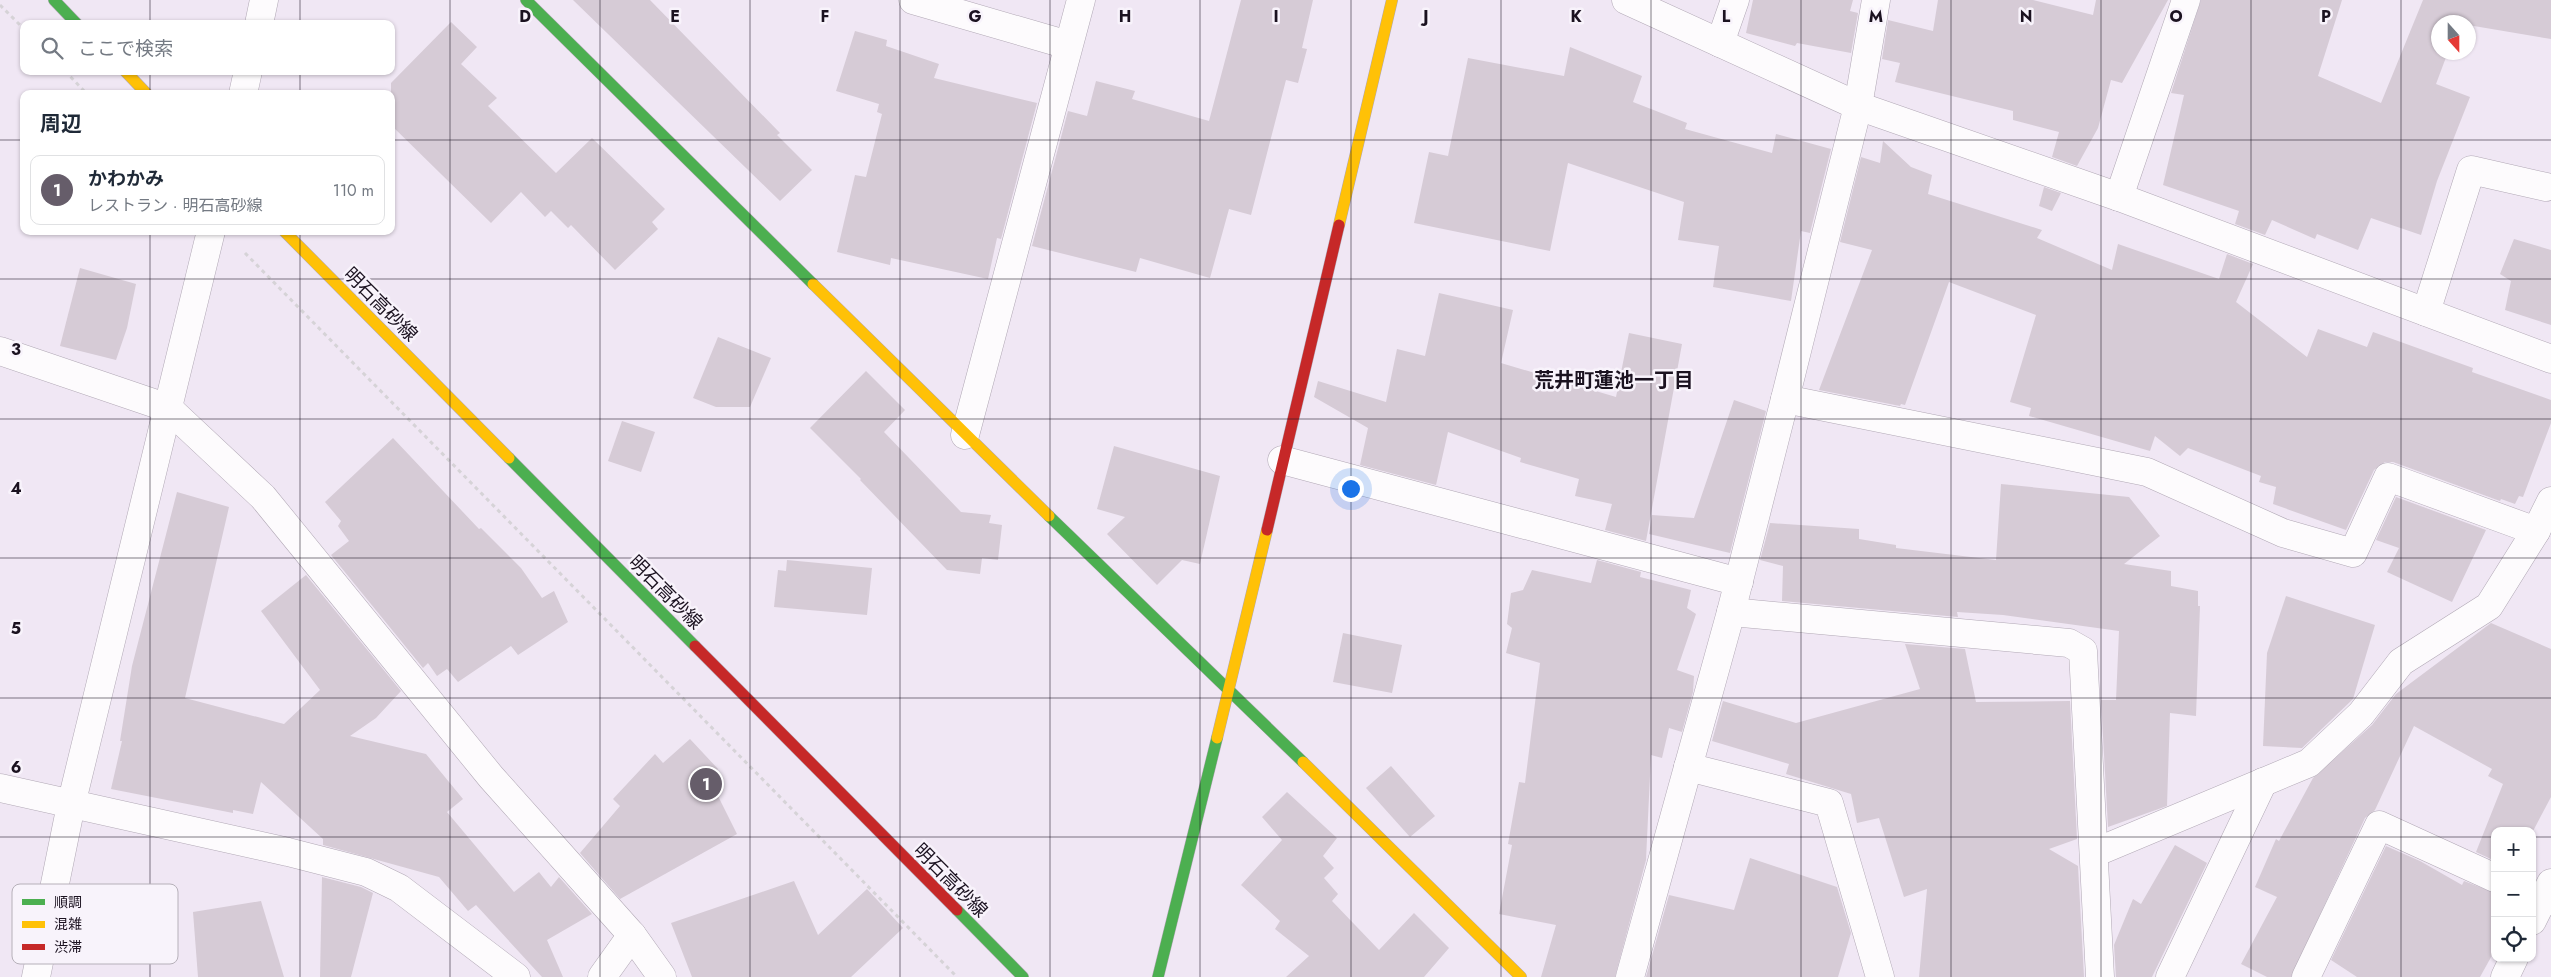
<!DOCTYPE html>
<html lang="ja">
<meta charset="utf-8">
<style>
:root{--surface:#fff;--page:#f2f2f3;--text:#1f2937;--muted:#747a83;--line:#e0e1e3;--accent:#665d6a}
body{margin:0;font-family:Jost,"Noto Sans JP",sans-serif;background:var(--page);color:var(--text)}
.controls{position:absolute;right:15px;bottom:15px;display:grid;overflow:hidden;border-radius:10px;box-shadow:0 1px 4px #0004}
.controls button{width:45px;height:45px;display:grid;place-items:center;padding:0;border:0;border-bottom:1px solid var(--line);background:var(--surface);color:var(--text);font:25px sans-serif}
.compass{position:absolute;left:2431px;top:15px;width:45px;height:45px;border-radius:50%;background:var(--surface);box-shadow:0 1px 4px #0004;rotate:159deg}
.you{position:absolute;left:1350px;top:488px;width:18px;height:18px;margin:-12px;border:4px solid #fff;border-radius:50%;background:#1a73e8;box-shadow:0 0 0 8px #1a73e833}
.badge{display:grid;place-items:center;width:32px;height:32px;border-radius:50%;background:var(--accent);color:#fff;font-size:16px;font-weight:700}
.pin{position:absolute;translate:-50% -50%;border:2px solid #fff;box-shadow:0 1px 5px #0006}
.list{margin:0;padding:0;list-style:none}
h2{display:flex;justify-content:space-between;align-items:center;height:65px;margin:0;padding:0 20px;font-size:21px}
h2 small{font-size:16px;font-weight:400;color:var(--muted)}
.list li{display:grid;grid-template-columns:32px 1fr auto;gap:15px;align-items:center;box-sizing:border-box;height:70px;margin:0 10px 10px;padding:0 10px;border:1px solid var(--line);border-radius:10px}
.list b{display:block;font-size:19px;white-space:nowrap}
.list p{margin:0;font-size:16px;white-space:nowrap;color:var(--muted)}
.list em{font-size:16px;font-style:normal;color:var(--muted)}
.icon{flex:none;width:28px;height:28px;fill:none;stroke:currentColor;stroke-width:2;stroke-linecap:round;stroke-linejoin:round}
.map{position:relative;flex:none;width:2551px;height:977px;overflow:hidden}
.search{position:absolute;background:var(--surface);box-shadow:0 1px 4px #0004;left:20px;top:20px;width:375px;height:55px;display:flex;align-items:center;gap:12px;box-sizing:border-box;padding:0 18px;border-radius:10px;color:var(--muted);font-size:19px}
.panel{position:absolute;background:var(--surface);box-shadow:0 1px 4px #0004;left:20px;top:90px;width:375px;height:145px;border-radius:10px}
.map>svg:first-child{display:block}
</style>
<div class="map">
<svg width="2551" height="977" viewBox="0 0 2551 977">
<rect width="100%" height="100%" fill="#f0e7f4"/>
<g fill="#d6cbd6">
<path d="M573,0h77l130,133 -3,2 35,35 -32,31z"/>
<path d="M1241,0h72l-11,48 5,1 -9,34 -12,-3 -35,135 -22,-6 -19,69 -70,-20 -4,14 -104,-26 36,-135 19,5 9,-35 39,10 -3,8 77,22z"/>
<path d="M1753,0h100l-3,11 8,2 -7,40 -54,-10 -2,3 -49,-13z"/>
<path d="M1938,0h95l60,15 3,-15h72l-46,83 -11,-3 -13,48 -21,38 -25,-9 7,-25 -46,-12v-9l-118,-29 5,-19 -18,-4 6,-39 45,11z"/>
<path d="M2201,0h141l-24,76 63,27 42,-103h128v39l-83,-14v-3h-30v30h10l-12,32 34,13 -33,84 -16,54 -50,-17 -13,32 -41,-16 -2,5 -43,-19 -7,15 -30,-11 4,-13 -76,-26 21,-90 -13,-2z"/>
<path d="M451,22l26,25 -16,17 36,34 -9,8 68,67 36,-35 73,71 -13,13 6,7 -43,41 -44,-45 -3,3 -17,-17 -6,6 -24,-25 -30,31 -100,-98v-42z"/>
<path d="M855,31l32,9 -1,6 53,18 -5,14 103,25 -36,136 -4,-1 -9,41 -97,-21 -1,7 -53,-13 18,-77 11,2 16,-63 -5,-2 2,-8 -43,-13z"/>
<path d="M1570,47l72,29 -9,26 54,21 -2,6 87,24 4,-19 55,15 -21,84 -9,-2 -10,70 -78,-14 6,-41 -41,-6 6,-38 -116,-39 -18,88 -136,-28 15,-71 19,4 20,-98 96,18z"/>
<path d="M1883,141l28,26 21,8 -4,19 114,36 -5,8 75,32 6,-26 101,35 8,-25 26,10 -17,38 71,55 11,-28 49,18 6,-15 100,36 -1,4 79,28v23l-28,74 -4,-1 -4,8 -14,-5 -1,2 -107,-39h-8l-11,8 -28,60 -73,-26 3,-17 -17,-5 2,-6 -73,-28 -8,8 -25,-20 -5,15 -121,-35 2,-8 -21,-6 26,-87 -87,-33 -44,123 -4,-1 -1,2 -81,-16 53,-140 -32,-8 21,-85 19,6z"/>
<path d="M2044,187l17,6 -9,18 -13,-5z"/>
<path d="M2514,239l37,11v75l-46,-15 6,-29 -11,-7z"/>
<path d="M80,268l56,16 -9,44 -11,32 -56,-14z"/>
<path d="M1439,293l74,17 -12,53 115,34 13,-64 53,11 -36,197 -41,-11 7,-26 -37,-8 4,-17 -59,-17 1,-4 -73,-26 -12,53 -76,-20 8,-37 -54,-31 4,-16 68,21 11,-53 28,7z"/>
<path d="M718,337l53,21 -21,49h-34l-23,-9z"/>
<path d="M866,371l39,39 -21,22 77,80 30,3 -2,8 13,2 -4,35 -16,-2 -2,16 -33,-4 -87,-90 1,-1 -51,-51z"/>
<path d="M1734,400l32,11 -36,142 -81,-19 3,-19 42,3z"/>
<path d="M622,421l33,11 -14,40 -33,-11z"/>
<path d="M393,438l86,91 2,-1 40,40 21,30 12,-7 14,31 -50,33 -7,-9 -53,36 -11,-13 -10,7 -9,-13 -5,5 -92,-113 18,-14 -11,-15 3,-5 -16,-19z"/>
<path d="M1114,446l106,30 -20,88 -18,-4 -25,25 -50,-51 18,-17 -28,-8z"/>
<path d="M2001,484l128,13 31,39 -36,28 47,7v15l27,5v15h2l-4,110 -26,-3 -3,93 -59,21 -7,-127h15l3,-69 -116,-16 -46,-3 1,5 -176,-16 1,-35 -23,-6 10,-37 89,6v10l37,6v3l100,12z"/>
<path d="M177,492l52,15 -44,191 99,26 36,-34 -59,-79 45,-36 95,116 -25,27 -26,18 76,18 37,45 -16,13 67,80 25,-20 12,15 8,-10 33,37 -45,26 16,37h-21l-66,-72 -8,6 -29,-34 -116,-32v-6l-62,-57 -8,32 -20,-4v3l-122,-24 11,-48h-2l12,-75z"/>
<path d="M2396,497l90,33 -34,72 -65,-30 12,-24 -23,-8z"/>
<path d="M787,560l85,8 -5,47 -93,-8 4,-37 8,1z"/>
<path d="M1597,560l44,12 -1,5 51,13 -4,18 9,6 -19,56 17,6 -1,16 -11,40 -13,-4 -7,30 -11,-3 -5,105 -31,117h-74l15,-52 -57,-11 13,-69 -4,-1 11,-62 6,1 15,-120 -34,-10 6,-25 -5,-4 4,-31 12,-3 9,-20 59,13z"/>
<path d="M2286,596l89,29 -22,74 -51,49 -39,-2 4,-93z"/>
<path d="M2491,623l60,26v148l-19,36v-2h-37v30l-19,-9 27,-68 -15,-8 4,-7 -78,-43 -39,84 -10,8 -74,159h-24l-26,-13 36,-67 -22,-10 21,-48 3,2 34,-63 59,-53 24,-31z"/>
<path d="M1343,633l59,12 -10,48 -59,-11z"/>
<path d="M1905,644l60,5 11,53 94,-1 7,138 -28,10 29,17 6,111h-165l8,-88 -23,8 -25,-79 -22,5 -6,-29 -65,-20 3,-10 -77,-23 11,-40 73,22 124,-34z"/>
<path d="M690,739l28,30 -9,9 28,56 -117,65 -40,-46 40,-47 -7,-7 42,-45 8,9z"/>
<path d="M1391,766l44,50 -25,21 -44,-49z"/>
<path d="M1287,792l50,46 -14,18 11,12 -10,10 14,16 -6,7 47,49 35,-37 35,35 -25,29h-138l23,-21 -34,-27 5,-8 -39,-36 41,-45 -20,-23z"/>
<path d="M2175,845l32,18 -55,114h-36l-2,-32 19,-46 8,5z"/>
<path d="M2386,846l34,15 42,24 2,-4 31,12v57l-15,27h-123l-26,-17z"/>
<path d="M1750,858l87,29 14,46 -13,44h-192l23,-82 65,15z"/>
<path d="M322,877l39,10 12,6 -22,84h-31z"/>
<path d="M794,881l24,54 49,-46 36,39 -52,49h-159l-21,-54z"/>
<path d="M261,901l23,76h-86l-5,-65z"/>
</g>
<g fill="none" stroke-linecap="round" stroke-linejoin="round">
<defs>
<g id="street">
<path d="M913,0l155,45"/>
<path d="M1626,0l232,106 261,91 432,162"/>
<path d="M259,24l5,-24"/>
<path d="M1720,43l15,-43"/>
<path d="M243,94l5,-23"/>
<path d="M2119,197l67,-197"/>
<path d="M2426,312l45,-142 75,17"/>
<path d="M0,351l168,57 95,89 228,280 141,158 30,42"/>
<path d="M1785,399l362,73 136,61 70,20 35,-76 148,54"/>
<path d="M965,435l116,-435"/>
<path d="M1282,460l457,122"/>
<path d="M1731,612l338,31 14,8 17,326"/>
<path d="M1688,767l141,36 51,174"/>
<path d="M0,788l288,64 78,20 33,16 117,89"/>
<path d="M2094,853l215,-90 52,-49 40,-52 88,-56 47,-75 15,-30"/>
<path d="M2532,921l19,-38"/>
<path d="M36,977l35,-172 140,-574"/>
<path d="M602,977l30,-42"/>
<path d="M1630,977l101,-365 54,-213 73,-293 18,-106"/>
<path d="M2170,977l93,-195"/>
<path d="M2306,977l73,-152 116,53"/>
<path d="M2505,977l9,-19"/>
</g>
<g id="fast">
<path d="M54,0l23,24"/>
<path d="M526,0l287,284"/>
<path d="M509,458l186,188"/>
<path d="M1049,516l254,246"/>
<path d="M957,910l66,67"/>
<path d="M1158,977l59,-239"/>
</g>
<g id="slow">
<path d="M125,71l22,23"/>
<path d="M1339,225l53,-225"/>
<path d="M284,231l225,227"/>
<path d="M813,284l236,232"/>
<path d="M1217,738l50,-208"/>
<path d="M1303,762l218,215"/>
</g>
<g id="jam">
<path d="M1267,530l72,-305"/>
<path d="M695,646l262,264"/>
</g>
</defs>
<use href="#street" stroke="#b1a8b5" stroke-width="29"/>
<use href="#fast" stroke="#b1a8b5" stroke-width="12"/>
<use href="#slow" stroke="#b1a8b5" stroke-width="12"/>
<use href="#jam" stroke="#b1a8b5" stroke-width="12"/>
<g stroke="#d6d3d7" stroke-width="3" stroke-dasharray="4 4" stroke-linecap="butt">
<path d="M0,5l24,24"/>
<path d="M65,71l22,23"/>
<path d="M245,253l712,724"/>
</g>
<use href="#street" stroke="#fdfbfd" stroke-width="28"/>
<use href="#fast" stroke="#4caf50" stroke-width="11"/>
<use href="#slow" stroke="#ffc107" stroke-width="11"/>
<use href="#jam" stroke="#c62828" stroke-width="11"/>
</g>
<path fill="none" stroke="#1b1220" stroke-width="1" stroke-opacity="0.55" d="M150,0v24M300,0v24M450,0v977M600,0v977M750,0v977M900,0v977M1050,0v977M1200,0v977M1351,0v977M1501,0v977M1651,0v977M1801,0v977M1951,0v977M2101,0v977M2251,0v977M2401,0v977M150,71v23M300,71v23M0,140h24M391,140h2160M150,231v746M300,231v746M0,279h2551M0,419h2551M0,558h2551M0,698h2551M0,837h2495M2532,837h19"/>
<g text-anchor="middle" stroke-width="5" stroke-linejoin="round" paint-order="stroke">
<g font-size="19" fill="#1b1220" stroke="#f8f3fb">
<text transform="translate(381 304) rotate(45)" y="7">明石高砂線</text>
<text transform="translate(666 592) rotate(45)" y="7">明石高砂線</text>
<text transform="translate(951 880) rotate(45)" y="7">明石高砂線</text>
</g>
<g font-size="20" font-weight="bold" fill="#1b1220" stroke="#f8f3fb">
<text x="1614" y="387">荒井町蓮池一丁目</text>
</g>
</g>
<rect x="12" y="884" width="166" height="80" rx="8" fill="#f8f3fb" stroke="#b6b0b9" stroke-width="1"/>
<rect x="22" y="899" width="23" height="6" fill="#4caf50"/>
<rect x="22" y="921" width="23" height="7" fill="#ffc107"/>
<rect x="22" y="944" width="23" height="6" fill="#c62828"/>
<g font-size="14" fill="#1b1220">
<text x="54" y="907">順調</text>
<text x="54" y="929">混雑</text>
<text x="54" y="952">渋滞</text>
</g>
<g font-size="16" text-anchor="middle" font-weight="bold" fill="#1b1220" stroke="#f8f3fb" stroke-width="5" stroke-linejoin="round" paint-order="stroke">
<text x="525" y="22">D</text>
<text x="675" y="22">E</text>
<text x="825" y="22">F</text>
<text x="975" y="22">G</text>
<text x="1125" y="22">H</text>
<text x="1276" y="22">I</text>
<text x="1426" y="22">J</text>
<text x="1576" y="22">K</text>
<text x="1726" y="22">L</text>
<text x="1876" y="22">M</text>
<text x="2026" y="22">N</text>
<text x="2176" y="22">O</text>
<text x="2326" y="22">P</text>
<text x="16" y="355">3</text>
<text x="16" y="494">4</text>
<text x="16" y="634">5</text>
<text x="16" y="773">6</text>
</g>
</svg>
<div class="controls">
<button>+</button>
<button>−</button>
<button><svg class="icon" aria-label="locate" viewBox="0 0 24 24"><circle cx="12" cy="12" r="6"/><path d="M12 2v4M12 18v4M2 12h4M18 12h4"/></svg></button>
</div>
<svg class="compass" viewBox="-18 -18 36 36"><path d="M0-13l5 13h-10z" fill="#e53935"/><path d="M0 13l5-13h-10z" fill="#747a83"/></svg>
<div class="you"></div>
<div class="pin badge" style="left:706px;top:784px">1</div>
<div class="search"><svg class="icon" aria-label="search" viewBox="0 0 24 24"><circle cx="10" cy="10" r="6"/><path d="M15 15l6 6"/></svg>ここで検索</div>
<section class="panel">
<h2>周辺<small></small></h2>
<ul class="list">
<li><span class="badge">1</span><div><b>かわかみ</b><p>レストラン · 明石高砂線</p></div><em>110 m</em></li>
</ul>
</section>
</div>
